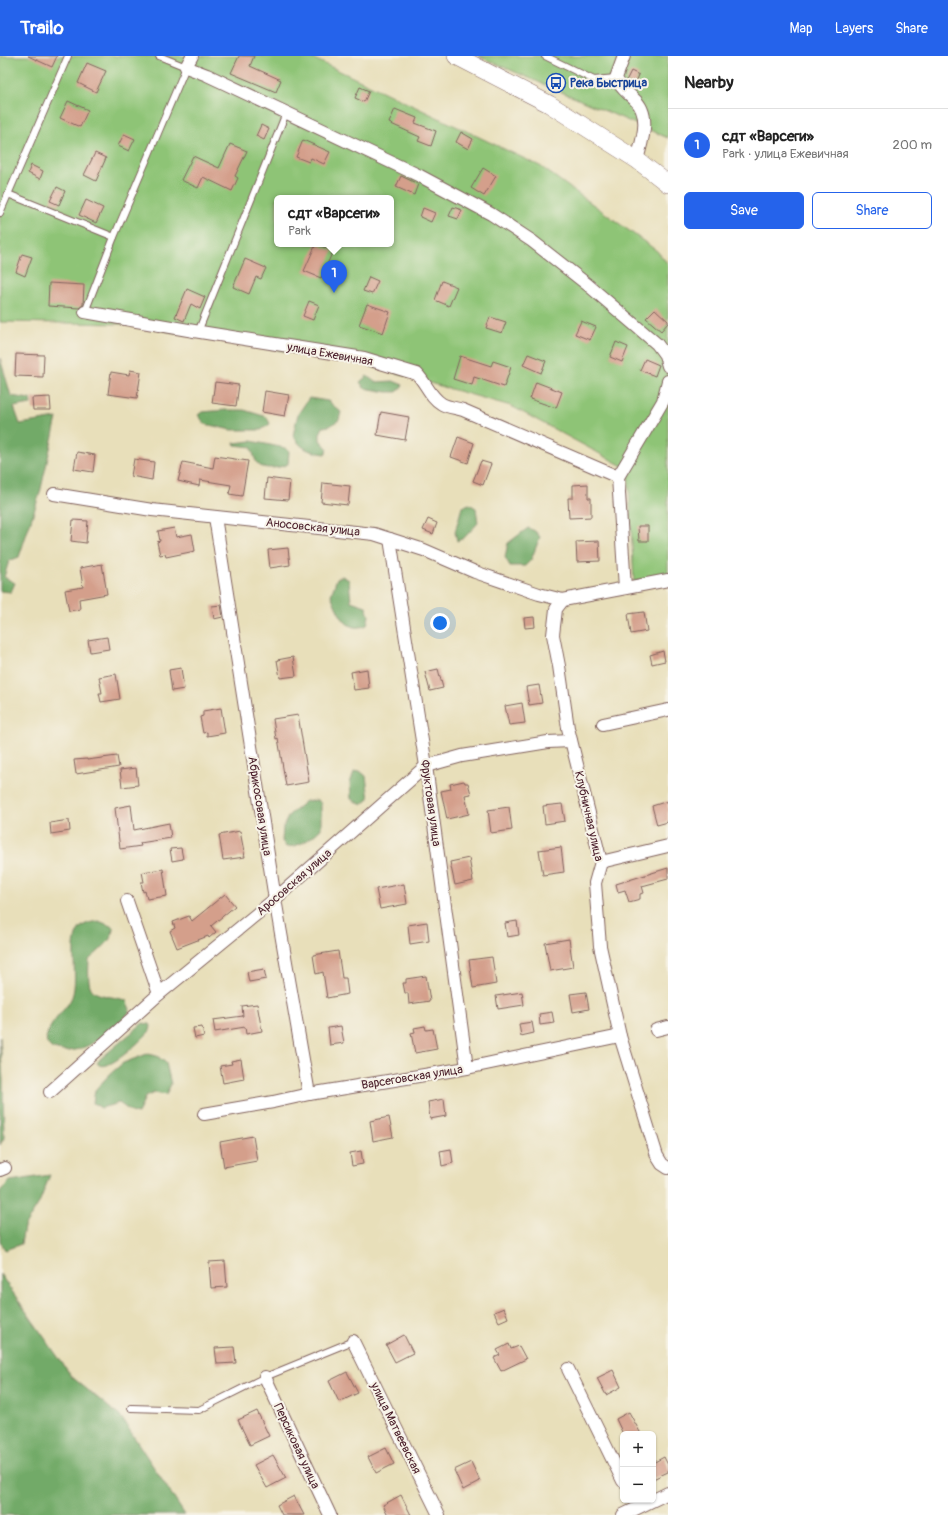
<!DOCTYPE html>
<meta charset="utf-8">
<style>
:root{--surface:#fff;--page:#f2f2f2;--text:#222;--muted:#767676;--line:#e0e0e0;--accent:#2563eb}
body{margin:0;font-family:Pangolin,sans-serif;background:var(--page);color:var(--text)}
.controls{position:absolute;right:12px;bottom:12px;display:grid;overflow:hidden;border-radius:6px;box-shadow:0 1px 3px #0004}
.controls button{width:36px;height:36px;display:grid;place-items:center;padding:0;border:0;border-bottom:1px solid var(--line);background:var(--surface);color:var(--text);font:20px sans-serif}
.you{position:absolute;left:440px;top:567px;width:14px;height:14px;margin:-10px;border:3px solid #fff;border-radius:50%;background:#1a73e8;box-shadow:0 0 0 6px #1a73e833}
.badge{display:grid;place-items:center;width:26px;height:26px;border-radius:50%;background:var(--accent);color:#fff;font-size:13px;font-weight:700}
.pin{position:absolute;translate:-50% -33px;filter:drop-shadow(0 1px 2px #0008)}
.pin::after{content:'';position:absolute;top:21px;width:14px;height:12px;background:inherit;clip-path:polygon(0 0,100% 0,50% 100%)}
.popup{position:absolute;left:274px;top:139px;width:120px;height:52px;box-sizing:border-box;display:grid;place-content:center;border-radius:6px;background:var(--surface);filter:drop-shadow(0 1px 3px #0005);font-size:13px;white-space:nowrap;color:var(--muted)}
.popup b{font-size:15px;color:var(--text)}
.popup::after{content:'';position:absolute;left:50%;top:100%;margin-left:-8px;border:8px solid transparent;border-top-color:var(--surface)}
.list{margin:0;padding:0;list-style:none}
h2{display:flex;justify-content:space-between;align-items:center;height:52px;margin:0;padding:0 16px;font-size:17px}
h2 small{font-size:13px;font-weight:400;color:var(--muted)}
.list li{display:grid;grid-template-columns:26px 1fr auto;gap:12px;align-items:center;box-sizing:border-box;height:72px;padding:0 16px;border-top:1px solid var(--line)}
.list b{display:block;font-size:15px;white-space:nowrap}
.list p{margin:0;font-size:13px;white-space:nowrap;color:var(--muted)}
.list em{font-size:13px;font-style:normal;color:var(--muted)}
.actions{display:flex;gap:8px;padding:12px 16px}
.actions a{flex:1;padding:9px 0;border:1px solid var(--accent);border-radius:6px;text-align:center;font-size:14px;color:var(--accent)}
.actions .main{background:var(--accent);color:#fff}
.map{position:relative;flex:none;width:668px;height:1459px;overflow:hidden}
header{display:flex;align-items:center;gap:24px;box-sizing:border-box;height:56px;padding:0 20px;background:var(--accent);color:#fff}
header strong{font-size:19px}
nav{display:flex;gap:22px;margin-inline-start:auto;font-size:14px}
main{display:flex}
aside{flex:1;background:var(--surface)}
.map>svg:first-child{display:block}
</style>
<header>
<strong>Trailo</strong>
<nav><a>Map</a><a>Layers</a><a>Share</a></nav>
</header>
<main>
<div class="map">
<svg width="668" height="1459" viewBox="0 0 668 1459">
<rect width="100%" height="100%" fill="#f7f3e8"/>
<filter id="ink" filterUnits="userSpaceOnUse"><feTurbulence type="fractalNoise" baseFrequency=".025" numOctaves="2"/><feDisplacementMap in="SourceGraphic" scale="8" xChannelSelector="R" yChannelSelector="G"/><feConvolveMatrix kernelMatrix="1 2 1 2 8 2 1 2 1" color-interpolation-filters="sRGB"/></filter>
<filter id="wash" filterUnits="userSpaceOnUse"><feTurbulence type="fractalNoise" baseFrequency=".012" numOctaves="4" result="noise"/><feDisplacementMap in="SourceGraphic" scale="16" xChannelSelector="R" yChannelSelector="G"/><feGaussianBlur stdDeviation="0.9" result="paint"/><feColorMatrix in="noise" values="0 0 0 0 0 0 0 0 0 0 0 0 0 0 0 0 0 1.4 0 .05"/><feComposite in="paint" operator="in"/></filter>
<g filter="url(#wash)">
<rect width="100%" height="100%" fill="#e8dfba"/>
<g fill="#8ec476" stroke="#6c7250" fill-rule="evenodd">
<path d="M0,0h308l232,110 117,85 11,13v312l-34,7 -6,-114 -117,-63 -145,-41 -242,-41 -124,-2zM277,142h114v46h-114z"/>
<path d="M478,0h190v82z"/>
</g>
<g fill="#72aa67" stroke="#5e6449">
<path d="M0,302l11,38 19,3 1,5 -17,3 6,17 37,-6 -17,75 -21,64 -10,4 -5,16 11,6 -4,9 -11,-1z"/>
<path d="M367,320l8,6 18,-1 10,4 -6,7h-10l-23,-4 -4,-6z"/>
<path d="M309,342l19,3 13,11 -2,8 -9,6 -7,1 -3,7v6l8,9 -3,5c-17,-3 -23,-4 -32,-19l5,-21z"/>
<path d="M226,354h18l23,7 3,7 -9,6h-30l-26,-6 -7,-9 4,-3z"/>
<path d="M251,385l34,7 4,3 -1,13c-7,4 -26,7 -31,-1 -3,-5 -4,-11 -6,-16l-16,-2 -1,-2z"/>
<path d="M469,448l7,4 2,15 -14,15 -7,3 -2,-9 7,-25z"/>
<path d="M528,472l7,3 5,6 -9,23 -6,6h-15l-5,-9 3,-14z"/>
<path d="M342,520l7,4 2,21 15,5 3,10 -2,9c-22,10 -29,-14 -36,-30l6,-17z"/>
<path d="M360,715l6,5 3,23 -7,6 -11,-6 -1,-16 4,-11z"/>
<path d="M318,744l3,4v25c-11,10 -19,17 -35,18l-4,-6 1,-14 6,-12 17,-14z"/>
<path d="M99,865l14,6c1,14 -15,24 -24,33 -2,38 2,32 37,40l4,9 -2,5c-16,15 -35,35 -59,37 -5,1 -11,-1 -16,-2 -2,-1 -5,-4 -6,-6 -5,-13 18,-33 23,-42 12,-19 -6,-65 14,-76 4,-3 11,-3 15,-4z"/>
<path d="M143,967l7,1 1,2 -1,5c-8,8 -44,45 -53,32l3,-4z"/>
<path d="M0,981l3,43 1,58 -4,7z"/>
<path d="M147,998l10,2 9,7 5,21 -5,11 -12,-2 -9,4 -7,17 -5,-1 -14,-10 -18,5 -8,-5 2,-13 15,-16 13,-11z"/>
<path d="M50,1119l-11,28 -15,24 -3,17 -16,6 -5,-9v-50l10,-10z"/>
<path d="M0,1218l72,103 49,40 64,98h-185z"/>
</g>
<g id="blocks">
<g fill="#d49f8b">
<path d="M28,0h29l-5,11z"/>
<path d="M239,0h15l-4,10 31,14 -5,12 -45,-19z"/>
<path d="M87,7l19,8 -10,21 -18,-9z"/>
<path d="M631,15l8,4 -5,12 -8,-6z"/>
<path d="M360,31l9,4 -5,11 -9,-4z"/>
<path d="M68,45l20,9 -8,17 -20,-9z"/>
<path d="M395,53l22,9 -2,5 21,8 -5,15 -13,-5 2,-4 -31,-14z"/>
<path d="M261,69l8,4 -5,11 -8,-4z"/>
<path d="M461,76l12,7 -5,10 -12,-7z"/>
<path d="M124,78l11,5 -6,12 -11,-5z"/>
<path d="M303,84l27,12 -6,12 -13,-6 -2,4 -13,-5z"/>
<path d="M230,88l17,7 -12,25 3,2 -6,13 -29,-14 -5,11 -17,-8 12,-24 26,12z"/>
<path d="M95,97l11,5 -10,23 -12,-6z"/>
<path d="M31,109l12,6 -3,8 -12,-6z"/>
<path d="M483,112l13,8 -12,20 -13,-8z"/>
<path d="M401,120l17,8 -4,11 -18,-8z"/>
<path d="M57,131l8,4 -6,14 -9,-4z"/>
<path d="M86,144l17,8 -7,15 -17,-8z"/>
<path d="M453,151l9,3 -4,9 -9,-3z"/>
<path d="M423,152l12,5 -4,9 -11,-5z"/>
<path d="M316,188l17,7 -12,27 -17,-7z"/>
<path d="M22,198l10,3 -7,19 -9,-4z"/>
<path d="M245,203l21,9 -5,11 -5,-2 -7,17 -16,-7z"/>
<path d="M369,221l9,4 -6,13 -9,-3z"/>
<path d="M442,225l15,6 -8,19 -14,-6z"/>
<path d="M49,227l35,2 -1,20 -4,3 -31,-2z"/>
<path d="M187,233l18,8 -5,12 -9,-5 -7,17 -9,-4z"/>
<path d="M309,245l10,4 -6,15 -10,-4z"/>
<path d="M367,248l23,8 -7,21 -24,-8z"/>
<path d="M655,253l13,12v2l-7,8 -15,-13z"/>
<path d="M490,261l16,5 -4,11 -16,-5z"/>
<path d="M581,265l15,6 -6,13 -15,-6z"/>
<path d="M616,286l12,5 -6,15 -12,-5z"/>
<path d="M16,298l28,1 -1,22 -28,-1z"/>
<path d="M528,298l18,7 -5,12 -18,-8z"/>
<path d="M460,300l31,10 2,-5 18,6 -7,20 -30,-10 -2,8 -19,-6z"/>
<path d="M645,303l14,6 -4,11 -15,-6z"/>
<path d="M130,314l11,2 -4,26 -29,-4 3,-22 18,3z"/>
<path d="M215,326l24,3 -3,21 -24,-3z"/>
<path d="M536,326l26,10 -6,16 -26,-9z"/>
<path d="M265,335l24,4 -4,21 -23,-4z"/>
<path d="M50,341l1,13h-18l-1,-12z"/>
<path d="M381,356l28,5 -4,23 -28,-5z"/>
<path d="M458,381l16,6 -6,20 -17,-6z"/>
<path d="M77,396l18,3 -2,17 -19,-3z"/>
<path d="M215,400l33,5 -6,35 -13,-2 2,-9 -31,-5 -1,6 -21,-5 5,-19 30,6z"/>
<path d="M134,403l20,3 -2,18 -21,-4z"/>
<path d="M481,405l10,3 -8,21 -10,-4z"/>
<path d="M267,422l23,3 -2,19 -23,-2z"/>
<path d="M323,427l27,3 -2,19 -27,-3z"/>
<path d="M588,428v14h3v19l-22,1 -1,-20h5v-13z"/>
<path d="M428,463l9,4 -4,11 -10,-4z"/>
<path d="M73,464l15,1 -2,22 -15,-2z"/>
<path d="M638,470h10v15h-9z"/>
<path d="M174,472l2,9 16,-3 3,17 -29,6 -1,-3 -5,1 -3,-13 3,-1 -2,-10z"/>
<path d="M599,485l1,20 -23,1 -1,-20z"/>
<path d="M288,492l2,17 -20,3 -2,-18z"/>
<path d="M102,508l5,30 -28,5 1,10 -11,2 -4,-21 18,-3 -3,-19z"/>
<path d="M221,549l2,12 -9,2 -2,-13z"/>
<path d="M644,556l3,19 -16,3 -3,-20z"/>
<path d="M534,561l1,10 -10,1 -1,-10z"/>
<path d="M107,581l2,12 -19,3 -2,-12z"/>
<path d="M663,595l2,10 -13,3 -2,-9z"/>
<path d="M293,601l3,19 -16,2 -3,-18z"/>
<path d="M181,612l3,21 -12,2 -3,-21z"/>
<path d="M367,613l2,19 -15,2 -3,-18z"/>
<path d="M438,613l5,19 -13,3 -5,-19z"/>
<path d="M116,618l4,25 -19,3 -2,-9h3l-3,-16z"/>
<path d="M539,629l3,18 -13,2 -3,-18z"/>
<path d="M522,647l3,20 -16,2 -4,-19z"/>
<path d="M221,652l4,25 -18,3v-4l-4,1 -3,-16 3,-1v-5z"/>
<path d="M298,659l11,67 -23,4 -8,-48 -2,1 -3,-20z"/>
<path d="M117,700l2,11 -43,7 -2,-14 13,-1v1z"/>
<path d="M136,712l2,17 -16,2 -2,-17z"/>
<path d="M464,725l1,2h3l3,11 -6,1 4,19 -22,5 -6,-28 10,-2 -1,-5z"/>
<path d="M668,745v21l-11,3 -5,-19z"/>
<path d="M562,748l3,17 -20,3 -2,-18z"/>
<path d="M131,749l3,25 35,-7 2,15 -31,5 1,3 -21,3 -5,-41z"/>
<path d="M509,751l3,23 -21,3 -3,-23z"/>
<path d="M69,764l1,11 -19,3 -1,-11z"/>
<path d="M240,775l5,26 -22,3 -4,-25z"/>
<path d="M561,791l3,25 -21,3 -4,-25z"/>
<path d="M181,792l2,11 -11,2 -2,-12z"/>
<path d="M469,802l4,23 -18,4 -5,-23z"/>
<path d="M668,812v11l-26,7 2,7 -4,1v5l-11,3 -4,-12 -7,2 -2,-8z"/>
<path d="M163,813l4,27 -20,3 -2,-8 -2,1 -2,-10h3l-2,-10z"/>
<path d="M404,828l3,20 -27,5 -4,-20z"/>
<path d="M225,838l10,12 -24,20 5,6 -7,6 -1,-2 -31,12 -7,-17 5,-3 -2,-6 16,-6 3,5z"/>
<path d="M517,865l2,14 -12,2 -2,-14z"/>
<path d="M427,866l2,19 -19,3 -2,-19z"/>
<path d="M569,883l4,28 -23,4 -5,-28z"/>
<path d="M338,895l4,27h4l2,16 -21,4 -4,-26 -7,2 -3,-19z"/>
<path d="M492,901l4,27 -23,4 -4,-28z"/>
<path d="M264,913l2,10 -17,3 -2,-10z"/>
<path d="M426,920l4,25 -21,3 -1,-11h-3l-2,-10h3v-4z"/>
<path d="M522,936l2,13 -26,4 -2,-13z"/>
<path d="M586,936l3,17 -16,3 -3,-18z"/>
<path d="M257,948l5,27 -16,3 -1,-7 -30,5 -2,-12 30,-4 -1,-10z"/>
<path d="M552,956l2,11 -14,2 -1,-11z"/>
<path d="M532,966l2,11 -13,3 -2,-12z"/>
<path d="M341,970l3,17 -14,2 -2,-17z"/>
<path d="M425,970l1,4 7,-1 4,20 -22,4 -4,-20 4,-1 -1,-4z"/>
<path d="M202,971l2,9 -9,2 -2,-10z"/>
<path d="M241,1003l3,20 -21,4 -3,-17 12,-2 -1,-3z"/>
<path d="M444,1043l2,17 -16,3 -2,-17z"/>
<path d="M389,1061l4,20 -20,4 -3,-20z"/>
<path d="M253,1080l4,25 -33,6 -4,-25z"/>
<path d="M451,1093l2,14 -11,3 -2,-15z"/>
<path d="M361,1095l2,13 -11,2 -2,-13z"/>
<path d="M225,1205l2,26 -16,1 -2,-26z"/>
<path d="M504,1252l4,10 -9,4 -5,-10z"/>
<path d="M404,1279l9,18 -18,9 -9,-17z"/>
<path d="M509,1288l2,5 8,-3 7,13 -25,12 -7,-13 6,-3 -3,-5z"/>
<path d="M234,1291l2,16 -19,1 -2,-16z"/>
<path d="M613,1314l8,17 -15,8 -9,-17z"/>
<path d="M347,1316l11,21 -19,9 -10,-21z"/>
<path d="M257,1355l12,25 -19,9 -12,-25z"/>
<path d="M629,1356l12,22h-18l-7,-15z"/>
<path d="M386,1392l8,16 -18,9 -8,-16z"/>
<path d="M273,1399l13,23 -19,10 -13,-23z"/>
<path d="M664,1401l4,8v7l-15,7v-16z"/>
<path d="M471,1406l9,19 -17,9 -9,-20z"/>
<path d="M401,1439l10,20h-23l-5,-10z"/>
<path d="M294,1440l10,19h-22l-5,-10z"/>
</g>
</g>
</g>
<g filter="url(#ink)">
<use href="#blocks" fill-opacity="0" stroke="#81625d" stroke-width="1"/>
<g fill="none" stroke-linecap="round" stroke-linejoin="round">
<defs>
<g id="lane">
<path d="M545,0l49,24 22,-2"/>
<path d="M8,138l106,43"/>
<path d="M0,157l68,-157"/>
<path d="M85,256l29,-75 72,-170 -27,-11"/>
<path d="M198,276l88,-219"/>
<path d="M131,1352l68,2 66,-33 88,-36"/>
</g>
<g id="street">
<path d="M192,0l-6,11 21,8 213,101 71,38 41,27 56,44 69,59 8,11 3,11"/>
<path d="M624,0l-8,22c4,10 11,14 18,21 18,16 8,41 3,61"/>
<path d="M85,256l109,19 170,27 53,16c9,9 13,23 25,30 5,3 14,4 21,6l155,67"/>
<path d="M54,438l98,16 222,24 50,16 51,22 64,22 24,6 105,-20"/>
<path d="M215,461l60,382 34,195"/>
<path d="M390,483l36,227 41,302"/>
<path d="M625,532l-7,-111 45,-76 5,-20"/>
<path d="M563,544l-7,9 -3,26 6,31 9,62 33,134 -6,21 5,63 20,90 37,120 5,8 6,4"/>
<path d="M603,668l65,-14"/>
<path d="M601,806l67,-16"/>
<path d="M127,845l32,93"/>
<path d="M656,974l12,-3"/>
<path d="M50,1036l109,-98 116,-95 151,-133 36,-10 86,-14 23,-1"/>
<path d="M204,1058l69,-12 36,-8 158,-26 153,-32"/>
<path d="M0,1114l5,-2"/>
<path d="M353,1285l86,174"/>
<path d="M568,1313l55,112"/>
<path d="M265,1321l65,138"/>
<path d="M623,1459l45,-22"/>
</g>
<path id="secondary" d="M456,0l93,48 88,56 31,24"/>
</defs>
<use href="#lane" stroke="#81625d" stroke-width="8"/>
<use href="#street" stroke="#81625d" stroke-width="14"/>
<use href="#secondary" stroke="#81625d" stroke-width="18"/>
<use href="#lane" stroke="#fff" stroke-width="6"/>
<use href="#street" stroke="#fff" stroke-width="12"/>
<use href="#secondary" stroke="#fff" stroke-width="17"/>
</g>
</g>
<defs>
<symbol id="bus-ring" viewBox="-11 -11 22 22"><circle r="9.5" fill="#f7f3e8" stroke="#1a4fb4" stroke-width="1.5"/><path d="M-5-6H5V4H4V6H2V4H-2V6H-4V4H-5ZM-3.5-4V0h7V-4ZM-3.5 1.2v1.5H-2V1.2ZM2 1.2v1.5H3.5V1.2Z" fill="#1a4fb4"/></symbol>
</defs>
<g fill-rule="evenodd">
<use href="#bus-ring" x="545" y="16" width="22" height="22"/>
</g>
<g text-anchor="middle" stroke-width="4" stroke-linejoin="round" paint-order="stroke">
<g font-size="12" font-weight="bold" fill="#164399" stroke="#f7f3e8" text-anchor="start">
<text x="570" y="31">Река Быстрица</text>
</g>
<g font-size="12" fill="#4a1f2b" stroke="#f7f3e8">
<text transform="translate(330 298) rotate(10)" y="4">улица Ежевичная</text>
<text transform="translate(313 471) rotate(6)" y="4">Аносовская улица</text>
<text transform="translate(431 747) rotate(82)" y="4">Фруктовая улица</text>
<text transform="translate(260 750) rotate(81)" y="4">Абрикосовая улица</text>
<text transform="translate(589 760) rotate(77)" y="4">Клубничная улица</text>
<text transform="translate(294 826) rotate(-41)" y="4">Аросовская улица</text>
<text transform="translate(412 1021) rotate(-9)" y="4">Варсеговская улица</text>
<text transform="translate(396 1372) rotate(64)" y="4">улица Матвеевская</text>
<text transform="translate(297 1390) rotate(65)" y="4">Персиковая улица</text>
</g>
</g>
</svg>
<div class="controls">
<button>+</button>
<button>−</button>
</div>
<div class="you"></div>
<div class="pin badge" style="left:334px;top:237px">1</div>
<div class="popup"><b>сдт «Варсеги»</b>Park</div>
</div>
<aside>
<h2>Nearby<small></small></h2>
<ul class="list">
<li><span class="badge">1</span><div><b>сдт «Варсеги»</b><p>Park · улица Ежевичная</p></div><em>200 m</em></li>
</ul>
<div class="actions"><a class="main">Save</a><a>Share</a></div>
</aside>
</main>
